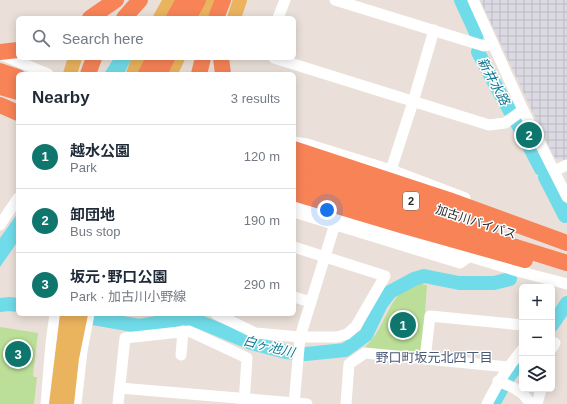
<!DOCTYPE html>
<meta charset="utf-8">
<style>
:root{--surface:#fff;--page:#f2f2f3;--text:#1f2937;--muted:#747a83;--line:#e0e1e3;--accent:#0f766e}
body{margin:0;font-family:Arial,"Noto Sans JP",sans-serif;background:var(--page);color:var(--text)}
.controls{position:absolute;right:12px;bottom:12px;display:grid;overflow:hidden;border-radius:6px;box-shadow:0 2px 10px #0003}
.controls button{width:36px;height:36px;display:grid;place-items:center;padding:0;border:0;border-bottom:1px solid var(--line);background:var(--surface);color:var(--text);font:20px sans-serif}
.you{position:absolute;left:327px;top:210px;width:14px;height:14px;margin:-10px;border:3px solid #fff;border-radius:50%;background:#1a73e8;box-shadow:0 0 0 6px #1a73e833}
.badge{display:grid;place-items:center;width:26px;height:26px;border-radius:50%;background:var(--accent);color:#fff;font-size:13px;font-weight:700}
.pin{position:absolute;translate:-50% -50%;border:2px solid #fff;box-shadow:0 1px 4px #0006}
.list{margin:0;padding:0;list-style:none}
h2{display:flex;justify-content:space-between;align-items:center;height:52px;margin:0;padding:0 16px;font-size:17px}
h2 small{font-size:13px;font-weight:400;color:var(--muted)}
.list li{display:grid;grid-template-columns:26px 1fr auto;gap:12px;align-items:center;box-sizing:border-box;height:64px;padding:0 16px;border-top:1px solid var(--line)}
.list b{display:block;font-size:15px;white-space:nowrap}
.list p{margin:0;font-size:13px;white-space:nowrap;color:var(--muted)}
.list em{font-size:13px;font-style:normal;color:var(--muted)}
.icon{flex:none;width:22px;height:22px;fill:none;stroke:currentColor;stroke-width:2;stroke-linecap:round;stroke-linejoin:round}
.map{position:relative;flex:none;width:567px;height:404px;overflow:hidden}
.search{position:absolute;background:var(--surface);box-shadow:0 2px 10px #0003;left:16px;top:16px;width:280px;height:44px;display:flex;align-items:center;gap:10px;box-sizing:border-box;padding:0 14px;border-radius:6px;color:var(--muted);font-size:15px}
.panel{position:absolute;background:var(--surface);box-shadow:0 2px 10px #0003;left:16px;top:72px;width:280px;height:244px;border-radius:6px}
.map>svg:first-child{display:block}
</style>
<div class="map">
<svg width="567" height="404" viewBox="0 0 567 404">
<defs>
<pattern id="industrial-grid" width="8" height="8" patternUnits="userSpaceOnUse"><rect width="8" height="8" fill="#dbdae2"/><path d="M0 4h8M4 0v8" fill="none" stroke="#bcbbc2"/></pattern>
</defs>
<rect width="100%" height="100%" fill="#eae0d9"/>
<path fill="url(#industrial-grid)" d="M480,0h87v160l-10,-1 -4,-4z"/>
<g fill="#bbdf98">
<path d="M420,284l7,1 -5,67 -4,3 -56,-5c5,-5 10,-10 14,-16 13,-20 17,-46 44,-50z"/>
<path d="M0,327l38,6 -5,42 1,2h3l-3,27h-34z"/>
</g>
<g fill="#70dce9">
<path d="M114,58h18l-8,16h-20z"/>
<path d="M18,213v28l-18,26v-29z"/>
</g>
<g fill="none" stroke-linecap="round" stroke-linejoin="round">
<g stroke="#70dce9" stroke-width="14">
<path d="M461,0l16,35"/>
<path d="M478,52l18,34 14,25"/>
<path d="M517,123l24,46"/>
<path d="M545,177l20,39 2,-1"/>
<path d="M0,305l9,-1 9,1"/>
<path d="M76,315l63,11 41,-7 20,3 51,21 35,9 20,2 39,-4 21,-15 15,-31 9,-12 24,-13 10,-3 35,7h35l16,-4"/>
<path d="M552,325l15,-22"/>
<path d="M493,404l16,-28 13,-17"/>
</g>
<g stroke="#fff" stroke-width="11">
<path d="M335,0l149,46 9,-2"/>
<path d="M473,0l50,110 44,87"/>
<path d="M278,18l7,-18"/>
<path d="M0,54l48,20"/>
<path d="M274,58l215,67 16,-2 18,-13"/>
<path d="M294,142l13,2 84,26 74,28"/>
<path d="M391,170l22,-68 21,-72"/>
<path d="M554,171l13,-6"/>
<path d="M294,203l223,68 50,13"/>
<path d="M294,212l166,51 10,-7"/>
<path d="M0,225l18,-27"/>
<path d="M294,297l17,5"/>
<path d="M216,314l39,19 45,4h37l10,-3 9,-8 29,-50 -91,-29"/>
<path d="M552,348l3,-5"/>
<path d="M181,355l2,-24"/>
<path d="M425,359l5,-43 92,9"/>
<path d="M498,381l16,7 9,6 8,10"/>
<path d="M120,388l187,16"/>
<path d="M46,404l5,-61 4,-29"/>
<path d="M76,404l6,-53 7,-37"/>
<path d="M118,404l7,-66 64,-7 58,27 -3,46"/>
<path d="M294,404l6,-67 35,-113"/>
<path d="M346,404l3,-40 16,-11 143,14"/>
<path d="M487,404c10,-20 21,-37 35,-54"/>
<path d="M537,404l4,-15"/>
</g>
<g stroke="#eab35e" stroke-width="14">
<path d="M160,18l10,-18"/>
<path d="M199,18l10,-18"/>
<path d="M234,18l6,-18"/>
<path d="M70,74l5,-16"/>
<path d="M133,74l6,-16"/>
<path d="M170,74l8,-16"/>
<path d="M56,404l11,-90"/>
<path d="M67,404l5,-46 9,-44"/>
</g>
<g stroke="#f78357" stroke-width="16">
<path d="M90,18l26,-18"/>
<path d="M124,18l16,-18"/>
<path d="M174,18l10,-18"/>
<path d="M188,18l10,-18"/>
<path d="M216,18l7,-18"/>
<path d="M0,52l18,-2"/>
<path d="M221,58l2,16"/>
<path d="M0,71l18,6"/>
<path d="M88,74l6,-16"/>
<path d="M146,74l8,-16"/>
<path d="M159,74l8,-16"/>
<path d="M199,74l4,-16"/>
<path d="M0,87l18,5"/>
<path d="M0,105l18,8"/>
<path d="M294,149l155,51 118,43"/>
<path d="M294,164l197,63"/>
<path d="M294,178l273,85"/>
<path d="M294,193l107,32 124,35"/>
</g>
</g>
<g text-anchor="middle" stroke-width="3" stroke-linejoin="round" paint-order="stroke">
<rect fill="#fff" stroke="#686868" stroke-width="1" x="403" y="192" width="16" height="18" rx="3"/>
<g font-size="11" font-weight="bold" fill="#282828">
<text x="411" y="205">2</text>
</g>
<g font-size="12" fill="#282828" stroke="#fff">
<text transform="translate(476 222) rotate(18)" y="4">加古川バイパス</text>
</g>
<g font-size="13" font-style="italic" fill="#137991" stroke="#fff">
<text transform="translate(494 81) rotate(62)" y="5">新井水路</text>
<text transform="translate(269 346) rotate(14)" y="5">白ヶ池川</text>
</g>
<g font-size="13" fill="#4a5976" stroke="#fff">
<text x="434" y="362">野口町坂元北四丁目</text>
</g>
</g>
</svg>
<div class="controls">
<button>+</button>
<button>−</button>
<button><svg class="icon" aria-label="layers" viewBox="0 0 24 24"><path d="M12 4l9 5-9 5-9-5zM3 14l9 5 9-5"/></svg></button>
</div>
<div class="you"></div>
<div class="pin badge" style="left:403px;top:325px">1</div>
<div class="pin badge" style="left:529px;top:135px">2</div>
<div class="pin badge" style="left:18px;top:354px">3</div>
<div class="search"><svg class="icon" aria-label="search" viewBox="0 0 24 24"><circle cx="10" cy="10" r="6"/><path d="M15 15l6 6"/></svg>Search here</div>
<section class="panel">
<h2>Nearby<small>3 results</small></h2>
<ul class="list">
<li><span class="badge">1</span><div><b>越水公園</b><p>Park</p></div><em>120 m</em></li>
<li><span class="badge">2</span><div><b>卸団地</b><p>Bus stop</p></div><em>190 m</em></li>
<li><span class="badge">3</span><div><b>坂元･野口公園</b><p>Park · 加古川小野線</p></div><em>290 m</em></li>
</ul>
</section>
</div>
